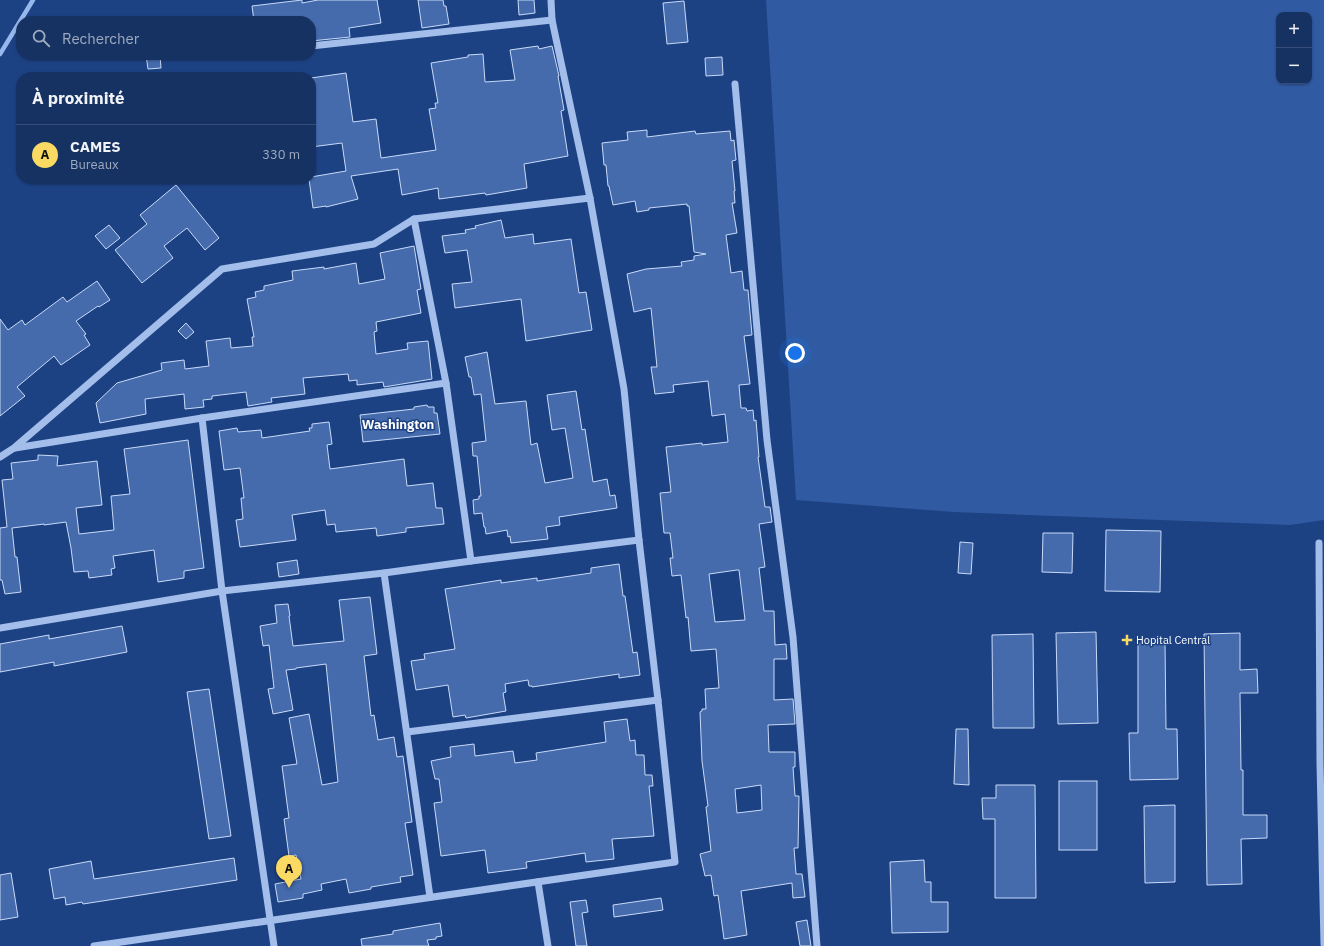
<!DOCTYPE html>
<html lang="fr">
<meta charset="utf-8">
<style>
:root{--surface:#163263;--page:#233e6c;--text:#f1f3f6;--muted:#9eaabe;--line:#354d78;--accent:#fada62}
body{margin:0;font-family:"IBM Plex Sans",sans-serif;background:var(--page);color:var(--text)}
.controls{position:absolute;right:12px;top:12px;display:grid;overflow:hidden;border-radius:8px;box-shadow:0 1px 3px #0004}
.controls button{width:36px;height:36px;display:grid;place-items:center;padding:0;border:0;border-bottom:1px solid var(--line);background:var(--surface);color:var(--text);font:20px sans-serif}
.you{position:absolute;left:795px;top:353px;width:14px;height:14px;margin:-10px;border:3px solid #fff;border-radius:50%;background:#1a73e8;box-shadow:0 0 0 6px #1a73e833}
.badge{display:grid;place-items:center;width:26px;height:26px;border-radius:50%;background:var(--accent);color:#111;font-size:13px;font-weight:700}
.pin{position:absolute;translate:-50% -33px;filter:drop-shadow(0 1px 2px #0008)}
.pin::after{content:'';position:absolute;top:21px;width:14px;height:12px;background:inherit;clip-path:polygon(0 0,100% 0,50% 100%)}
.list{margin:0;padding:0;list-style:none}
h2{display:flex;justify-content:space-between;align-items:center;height:52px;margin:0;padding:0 16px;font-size:17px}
h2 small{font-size:13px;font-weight:400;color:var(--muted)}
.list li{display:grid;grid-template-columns:26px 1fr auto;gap:12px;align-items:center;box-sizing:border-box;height:60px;padding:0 16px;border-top:1px solid var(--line)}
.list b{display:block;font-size:15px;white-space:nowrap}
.list p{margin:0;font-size:13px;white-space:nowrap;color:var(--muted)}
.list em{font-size:13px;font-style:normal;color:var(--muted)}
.icon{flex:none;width:22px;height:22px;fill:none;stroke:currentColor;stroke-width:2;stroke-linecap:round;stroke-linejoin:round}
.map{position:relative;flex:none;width:1324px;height:946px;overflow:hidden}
.search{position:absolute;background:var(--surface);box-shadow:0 1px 3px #0004;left:16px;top:16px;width:300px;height:44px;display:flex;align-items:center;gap:10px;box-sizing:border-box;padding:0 14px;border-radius:16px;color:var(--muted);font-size:15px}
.panel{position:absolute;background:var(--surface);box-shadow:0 1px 3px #0004;left:16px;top:72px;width:300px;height:112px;border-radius:16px}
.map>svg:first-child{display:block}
</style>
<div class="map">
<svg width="1324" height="946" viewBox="0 0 1324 946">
<rect width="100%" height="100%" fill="#1d4284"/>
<path fill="#305aa2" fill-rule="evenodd" d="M766,0h558v520l-34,5 -336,-13 -158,-12zM1279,15h30v66h-30z"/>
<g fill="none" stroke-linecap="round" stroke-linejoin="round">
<path stroke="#97b8ec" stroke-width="4.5" d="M0,54l33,-54"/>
</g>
<g fill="#456bad" stroke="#c8daf8" fill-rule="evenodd">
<path d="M302,0v3l16,-3h59l4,23 -32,5 1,9 -39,4v-20h-57l-2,-15z"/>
<path d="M418,0h25l1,6h2l3,18 -27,4z"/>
<path d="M518,0h16l1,13 -16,2z"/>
<path d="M684,1l4,41 -21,2 -4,-41z"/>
<path d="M538,46l1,3 13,-3 7,30h-1l6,34 -3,1 7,45 -44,8 3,24 -41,7 -1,-2 -46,6 -1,-11 -36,7 -4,-26 -47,7 7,23 -32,8v-1l-13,2 -4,-29h2v-2l35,-6 -4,-28 -31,4v-69l35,-5 7,49 23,-3 5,39 55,-8 -7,-41 7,-1 -1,-5h3l-7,-40 37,-6v-2l15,-1 2,28 30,-2 -5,-30z"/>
<path d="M146,55h14l1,13 -13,1z"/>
<path d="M722,57l1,18 -17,1 -1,-18z"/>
<path d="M647,130v7l48,-6 1,3 34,-3 1,10 3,-1 2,20 -4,1 3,30h-1l1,12h-3l5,30 -11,2 5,38 11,-2 2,19h4l4,45 -8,1 6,48 -11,1 2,23h5l1,3 6,-1 1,11 2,-1 3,37h-1l7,50h5l2,15 -13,2 6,43 -6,1 5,43h10l1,34 11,-1 1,15h-13v41l19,-1 2,25 -27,1 1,27h26v15h-2l2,29h4l-1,52h-4l2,26h6l3,23 -12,1 -1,-15 -51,8 6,44 -23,4 -6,-44 -4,1 -3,-21 -6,1 -5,-22 11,-3 -5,-44 2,-1 -6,-45 -2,-49 2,-1v-2h4l-1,-20 14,-1 -3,-39 -25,2 -3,-34 -2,1 -5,-43 -9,1 -2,-18h3l-3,-25h-6l-4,-40 11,-1 -5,-45 36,-4v2l26,-3 -3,-28 -13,2 -4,-35 -35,4 1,7 -19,2 -4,-27h6l-6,-59 -17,4 -7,-38 19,-5 36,-3 -1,-4 13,-2v-4l12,-2 -12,-2 -5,-46h-2v-2l-38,4v2l-12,2 -2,-11 -22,4 -4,-19h-1l-2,-21h-2l-2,-22 26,-3 -1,-8zM737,570h2l6,50 -30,2 -6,-48zM761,785l1,25 -25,3 -2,-24z"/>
<path d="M176,185l43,53 -14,12 -18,-22 -23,18 9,12 -31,25 -27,-33 32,-26 -7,-9z"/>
<path d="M501,220l4,18 28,-4 1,10 37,-5 8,54 7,-1 6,38 -66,11 -5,-42 -66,9 -3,-24 20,-2 -5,-32 -22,3 -3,-17 24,-3 -1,-3 11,-2 -1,-2z"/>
<path d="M109,225l11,13 -14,11 -11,-13z"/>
<path d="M414,246l7,43 -4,1 4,23 -45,9 1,9 -3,1 2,22 32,-5 -1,-6 21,-2 4,38 -48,8 -1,-5 -26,3v-5l-8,1 -1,-7 -45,4 2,16 -34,4 1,4 -24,4 -2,-14 -34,4v3l-9,1 1,7 -19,2 -1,-15 -39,5 1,15 -46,9 -4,-20 21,-20 45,-13 -1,-7 23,-3 1,9 24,-3 -3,-25 24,-3 1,10 22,-2 -1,-9h2l-7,-38 9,-2 -1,-5 9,-2v-4l29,-6 -1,-9 32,-4v2l32,-6 3,21 26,-5 -5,-26z"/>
<path d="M97,281l13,19 -11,7 -1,-1 -22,15 10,13 -2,1 6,10 -29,20 -7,-9 -37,31 8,9 -25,20v-97l8,11 14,-10 3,5 38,-28 4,5z"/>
<path d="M186,323l8,9 -8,7 -8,-8z"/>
<path d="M487,352l8,52 31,-3 5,44 6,-2 8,40 28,-5 -8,-50 -13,2 -5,-35 29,-4 6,39 3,-1 8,53 14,-3 3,17 5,-1 2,13 -58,9 1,8 -14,2 2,12 -37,4 -1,-7 -2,1 -1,-7 -21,4 -1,-7h-1l-2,-14 -8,1 -1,-14 6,-1v-3h2l-4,-40h-4l-1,-13 14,-2 -5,-47 -7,1 -3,-18h-2l-4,-20z"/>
<path d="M427,405l1,2h6v6h3l3,21 -77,8 -3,-27 54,-6v-2z"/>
<path d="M329,422l3,22 -5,1 3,24 74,-10 3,27 26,-3 3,25h6l2,16 -38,4v4l-29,4 -1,-8 -40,4 -1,-8 -8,1 -2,-15 -33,5 4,25 -56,7 -4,-27 7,-1 -2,-21h3l-4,-30 -16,2 -5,-39 18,-3 1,4 23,-2 1,8 48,-7 -1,-3h3v-4z"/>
<path d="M188,440l16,128 -20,3v7l-26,4 -4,-32 -41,6 2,12 -4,1 1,6 -23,3 -1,-7 -14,1 -3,-24 -5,-26 -22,3v-1l-32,4 3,29h2l4,35 -16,2 -3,-14h-2v-52l7,-1 -5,-47 11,-1 -2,-16 27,-3v-5l20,1 -1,10 40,-5 5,44 -26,3 3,26 35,-4 -3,-34 19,-2 -6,-45z"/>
<path d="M1106,530l55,1 -1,61 -55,-1z"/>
<path d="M1043,533h30l-1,40 -30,-1z"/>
<path d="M960,542l13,1 -2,31 -13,-1z"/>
<path d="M297,560l2,14 -20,3 -2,-14z"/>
<path d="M619,564l4,32h2l8,57 4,-1 3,23 -21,3v-4l-87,13v-1h-3l-1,-6 -23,4 1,8 -3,1 3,18 -40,7 -1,-3 -12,2 -5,-32 -32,5 -5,-29 14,-2 -1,-5 31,-5 -10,-60 56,-9v3l36,-5v3l54,-8v-5z"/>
<path d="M370,597l7,57 -13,2 7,60 3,-1 4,25 16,-3 3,20 6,-1 9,66 -7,1 8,52 -13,2 1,5 -30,5v2l-22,4 -3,-14 -25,5 1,6 -19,4v4l-25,4 -3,-18 26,-5 -5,-24 -7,1 -5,-37 5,-1 -7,-52 15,-2 -8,-46 20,-4 13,71 16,-3 -12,-118 -30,4v1l-10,1 7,40 -20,4 -5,-25 6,-1 -5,-43 -6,1 -3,-20 17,-3 -2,-18 13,-1 2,12h-1l4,30 51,-5 -5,-41z"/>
<path d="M122,626l5,26 -73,14v-4l-54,10v-28l49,-9v4z"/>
<path d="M1096,632l2,91 -40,1 -2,-91z"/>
<path d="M1240,633v37l17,-1 1,24h-18l1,77h2v45h24v23l-26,1 1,45 -35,1 -3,-251z"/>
<path d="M1033,634l1,94h-41l-1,-93z"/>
<path d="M1165,643l1,86h11l1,50 -48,1 -1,-47h9v-89z"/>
<path d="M209,689l22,147 -22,3 -22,-147z"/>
<path d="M627,719l3,22 5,-1 1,15h8l1,20h7l1,11h-4l5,50 -42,3 2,20 -28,3 -1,-9 -59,9 1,6 -39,5 -3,-23 -44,6 -7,-53 8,-1 -3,-23h-4l-4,-18 20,-4 -1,-10 24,-3 1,12 38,-5 2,12 22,-3 -1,-7 70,-11 -2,-20z"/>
<path d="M956,729h12l1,56 -15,-1z"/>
<rect x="1059" y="781" width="38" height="69"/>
<path d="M996,785h39l1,113h-41v-79h-12l-1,-21h14z"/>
<path d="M1175,805v77l-30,1 -1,-77z"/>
<path d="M234,858l3,22 -154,24 -1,-2 -16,3 -1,-8 -11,2 -5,-30 42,-8 3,18z"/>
<path d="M924,860l1,22h6v20h17v30l-56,1 -2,-71z"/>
<path d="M11,873l7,44 -18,3v-45z"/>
<path d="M661,898l2,12 -49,7 -1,-12z"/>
<path d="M586,900l2,12 -6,1 5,33h-11l-6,-44z"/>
<path d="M807,920l4,26h-11l-4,-24z"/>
<path d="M440,923l2,13 -6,1v2l-9,1 2,6h-67l-1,-7 32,-5v-3z"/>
</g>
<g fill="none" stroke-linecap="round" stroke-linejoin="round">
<g stroke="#a3beea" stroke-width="7">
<path d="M311,46l241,-26"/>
<path d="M735,84l32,356 26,197 24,309"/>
<path d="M414,219l32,164 25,178"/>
<path d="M202,418l20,173 52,355"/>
<path d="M15,448l187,-30 244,-35"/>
<path d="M0,457l14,-9 208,-179 152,-25 40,-25 176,-21"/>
<path d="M1319,543l1,220 4,181"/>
<path d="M384,573l46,324"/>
<path d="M0,628l222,-37 162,-18 87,-12 168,-21"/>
<path d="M407,732l251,-32"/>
<path d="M538,882l10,64"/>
<path d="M94,946l581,-84 -17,-162 -19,-160 -15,-151 -34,-191 -38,-178 -1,-20"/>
</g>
</g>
<path fill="#fada62" stroke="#1d4284" stroke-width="1.5" d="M1125 634h4v4h4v4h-4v4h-4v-4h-4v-4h4z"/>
<g text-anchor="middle" stroke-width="3" stroke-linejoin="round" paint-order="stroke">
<g font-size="11" fill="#fff" stroke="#1d4284" text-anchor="start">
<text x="1136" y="644">Hopital Central</text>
</g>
<g font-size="13" font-weight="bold" fill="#fff" stroke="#1d4284">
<text x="398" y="429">Washington</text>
</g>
</g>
</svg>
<div class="controls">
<button>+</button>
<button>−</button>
</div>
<div class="you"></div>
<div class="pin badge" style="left:289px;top:888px">A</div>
<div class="search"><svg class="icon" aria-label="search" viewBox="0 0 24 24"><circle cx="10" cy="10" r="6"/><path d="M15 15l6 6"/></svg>Rechercher</div>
<section class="panel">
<h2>À proximité<small></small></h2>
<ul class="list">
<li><span class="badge">A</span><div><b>CAMES</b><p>Bureaux</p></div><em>330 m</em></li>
</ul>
</section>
</div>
